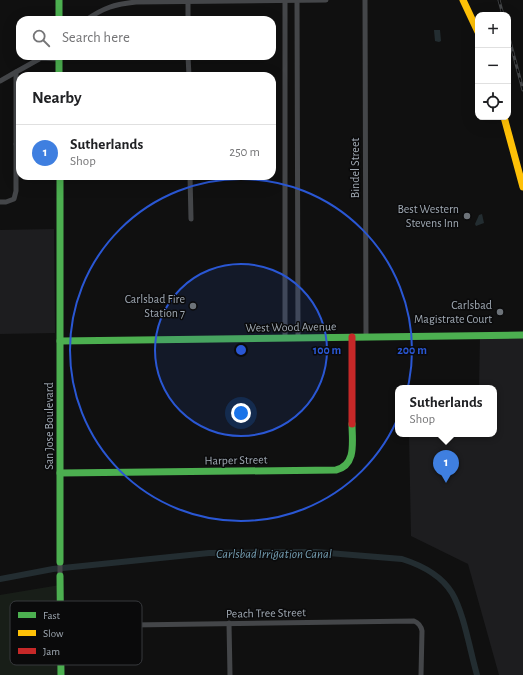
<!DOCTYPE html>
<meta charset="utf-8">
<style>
:root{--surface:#fff;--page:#f2f2f2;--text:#202124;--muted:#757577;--line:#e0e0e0;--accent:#d93025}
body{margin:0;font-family:"Alegreya Sans",sans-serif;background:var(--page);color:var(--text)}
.controls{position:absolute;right:12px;top:12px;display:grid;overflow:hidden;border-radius:8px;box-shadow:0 4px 16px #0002}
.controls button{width:36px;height:36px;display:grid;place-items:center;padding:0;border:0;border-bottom:1px solid var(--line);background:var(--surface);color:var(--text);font:20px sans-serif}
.you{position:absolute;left:241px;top:413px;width:14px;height:14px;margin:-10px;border:3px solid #fff;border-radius:50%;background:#1a73e8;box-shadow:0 0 0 6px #1a73e833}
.badge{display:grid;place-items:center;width:26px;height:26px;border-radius:50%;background:var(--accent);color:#fff;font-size:13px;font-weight:700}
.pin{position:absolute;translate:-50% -33px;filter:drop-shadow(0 1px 2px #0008)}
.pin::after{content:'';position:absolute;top:21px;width:14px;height:12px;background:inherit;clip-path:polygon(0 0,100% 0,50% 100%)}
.popup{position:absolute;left:395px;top:385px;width:102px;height:52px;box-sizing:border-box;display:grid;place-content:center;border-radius:8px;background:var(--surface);filter:drop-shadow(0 1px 3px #0005);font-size:13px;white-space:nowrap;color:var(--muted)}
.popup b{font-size:15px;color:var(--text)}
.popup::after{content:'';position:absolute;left:50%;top:100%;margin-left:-8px;border:8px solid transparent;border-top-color:var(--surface)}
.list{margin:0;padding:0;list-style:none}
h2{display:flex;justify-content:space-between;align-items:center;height:52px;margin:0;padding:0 16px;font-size:17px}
h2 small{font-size:13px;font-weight:400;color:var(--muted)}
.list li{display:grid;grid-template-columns:26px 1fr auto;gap:12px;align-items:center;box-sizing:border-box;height:56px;padding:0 16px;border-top:1px solid var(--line)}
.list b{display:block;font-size:15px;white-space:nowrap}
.list p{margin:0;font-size:13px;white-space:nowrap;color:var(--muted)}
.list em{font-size:13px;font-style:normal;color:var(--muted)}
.icon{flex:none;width:22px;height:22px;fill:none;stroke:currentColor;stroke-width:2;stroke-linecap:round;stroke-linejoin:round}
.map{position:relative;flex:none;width:523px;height:675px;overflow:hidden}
.search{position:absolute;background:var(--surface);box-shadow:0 4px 16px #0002;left:16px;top:16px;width:260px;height:44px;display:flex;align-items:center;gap:10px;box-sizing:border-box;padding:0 14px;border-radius:12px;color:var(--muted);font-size:15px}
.panel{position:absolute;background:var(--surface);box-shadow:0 4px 16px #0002;left:16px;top:72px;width:260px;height:108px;border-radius:12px}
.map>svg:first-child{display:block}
</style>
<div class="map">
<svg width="523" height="675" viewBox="0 0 523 675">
<rect width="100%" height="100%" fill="#101010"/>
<g fill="#1d1d1f">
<path d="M54,229l1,104 -55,1v-104z"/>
<path d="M480,335h43v340h-24l-31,-111 -57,-28 -2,-102h85v-46h-15z"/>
</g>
<path fill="#181e18" d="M60,585l1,90h-61v-80z"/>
<g fill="#232d31">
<path d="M434,30h6l1,11 -2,1 -4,-1z"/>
<path d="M482,214l2,9 -8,3 -1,-2 4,-9z"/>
</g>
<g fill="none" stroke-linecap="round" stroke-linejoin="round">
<path stroke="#232d31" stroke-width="6" d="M0,579l53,-10 156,-16 107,-1 86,7c19,6 39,16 50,34 12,20 18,58 25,82"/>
<g stroke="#444649" stroke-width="5">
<path d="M297,0l1,338"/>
<path d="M365,0l1,337"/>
<path d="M188,2v18"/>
<path d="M86,20c17,-12 29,-16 50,-18l190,-2"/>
<path d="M188,56l1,20"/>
<path d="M0,81l16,-9"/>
<path d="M20,144h-4v-72l25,-14 18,1"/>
<path d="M190,176l1,43"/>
<path d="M0,202h6l8,-3 2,-8v-47"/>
<path d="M285,338v-337"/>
<path d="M60,576v-14"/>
<path d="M229,623l1,52"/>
<path d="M60,626l354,-5c5,2 7,5 8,10l-1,44"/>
</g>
<g stroke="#4caf50" stroke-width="7">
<path d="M59,0v20"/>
<path d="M59,56v20"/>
<path d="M60,176v386"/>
<path d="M60,341l463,-6"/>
<path d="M60,473l276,-3c21,-5 16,-29 16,-46"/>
<path d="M60,576l1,99"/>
</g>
<g stroke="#ffc107" stroke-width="7">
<path d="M463,0l15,32"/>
<path d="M504,117l19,70"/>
</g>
<path stroke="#c62828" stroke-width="7" d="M352,337v87"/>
<defs>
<g id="rail">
<path d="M499,0l4,15"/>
<path d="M508,34l15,56"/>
</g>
</defs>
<use href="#rail" stroke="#444648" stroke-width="3"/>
<use href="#rail" stroke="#0a0a0b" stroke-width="1.5" stroke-dasharray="4.5" stroke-linecap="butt"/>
</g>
<circle cx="241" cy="350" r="86" fill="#2a57d4" fill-opacity=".12"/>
<g fill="none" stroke="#2a57d4" stroke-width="2">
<circle cx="241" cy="350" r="86"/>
<circle cx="241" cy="350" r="171"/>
</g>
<g fill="#6d7379" stroke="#0a0a0b" stroke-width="1.5">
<circle cx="467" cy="216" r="4"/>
<circle cx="193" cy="306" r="4"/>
<circle cx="500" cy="312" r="4"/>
</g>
<g text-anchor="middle" stroke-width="3" stroke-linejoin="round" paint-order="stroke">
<g font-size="12" fill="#9fa8b2" stroke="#0a0a0b">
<text transform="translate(355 168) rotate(-90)" y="4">Bindel Street</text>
<text transform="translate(291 327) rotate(-1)" y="4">West Wood Avenue</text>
<text transform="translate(49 426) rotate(-90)" y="4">San Jose Boulevard</text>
<text transform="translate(236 460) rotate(-1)" y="4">Harper Street</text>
<text transform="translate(266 613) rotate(-1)" y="4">Peach Tree Street</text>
</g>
<g font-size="12" fill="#9fa8b2" stroke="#0a0a0b" text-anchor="end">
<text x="459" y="213">Best Western<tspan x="459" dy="14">Stevens Inn</tspan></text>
<text x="185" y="303">Carlsbad Fire<tspan x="185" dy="14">Station 7</tspan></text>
<text x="492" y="309">Carlsbad<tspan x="492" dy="14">Magistrate Court</tspan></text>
</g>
<g font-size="13" font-style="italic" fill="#739cb0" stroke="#0a0a0b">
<text x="274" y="558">Carlsbad Irrigation Canal</text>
</g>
</g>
<rect x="10" y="601" width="132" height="64" rx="6" fill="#0a0a0b" stroke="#37393d" stroke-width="1"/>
<rect x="18" y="612" width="18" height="6" fill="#4caf50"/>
<rect x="18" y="630" width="18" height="6" fill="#ffc107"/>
<rect x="18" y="648" width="18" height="6" fill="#c62828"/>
<g font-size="11" fill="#9fa8b2">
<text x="43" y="619">Fast</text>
<text x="43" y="637">Slow</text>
<text x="43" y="655">Jam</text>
</g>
<circle cx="241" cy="350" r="6" fill="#2a57d4" stroke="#0a0a0b" stroke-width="2"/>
<g font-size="12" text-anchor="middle" font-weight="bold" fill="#2a57d4" stroke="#0a0a0b" stroke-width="3" stroke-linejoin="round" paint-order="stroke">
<text x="327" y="354">100 m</text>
<text x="412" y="354">200 m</text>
</g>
</svg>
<div class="controls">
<button>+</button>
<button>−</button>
<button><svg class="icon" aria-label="locate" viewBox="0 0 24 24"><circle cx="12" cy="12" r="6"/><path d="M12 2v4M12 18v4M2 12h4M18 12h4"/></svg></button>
</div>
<div class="you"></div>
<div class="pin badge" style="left:446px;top:483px;background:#3f7fe0">1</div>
<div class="popup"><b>Sutherlands</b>Shop</div>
<div class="search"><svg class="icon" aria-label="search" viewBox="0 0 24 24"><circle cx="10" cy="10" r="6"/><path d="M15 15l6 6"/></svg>Search here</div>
<section class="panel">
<h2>Nearby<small></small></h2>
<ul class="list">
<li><span class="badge" style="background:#3f7fe0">1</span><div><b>Sutherlands</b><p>Shop</p></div><em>250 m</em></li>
</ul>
</section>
</div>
